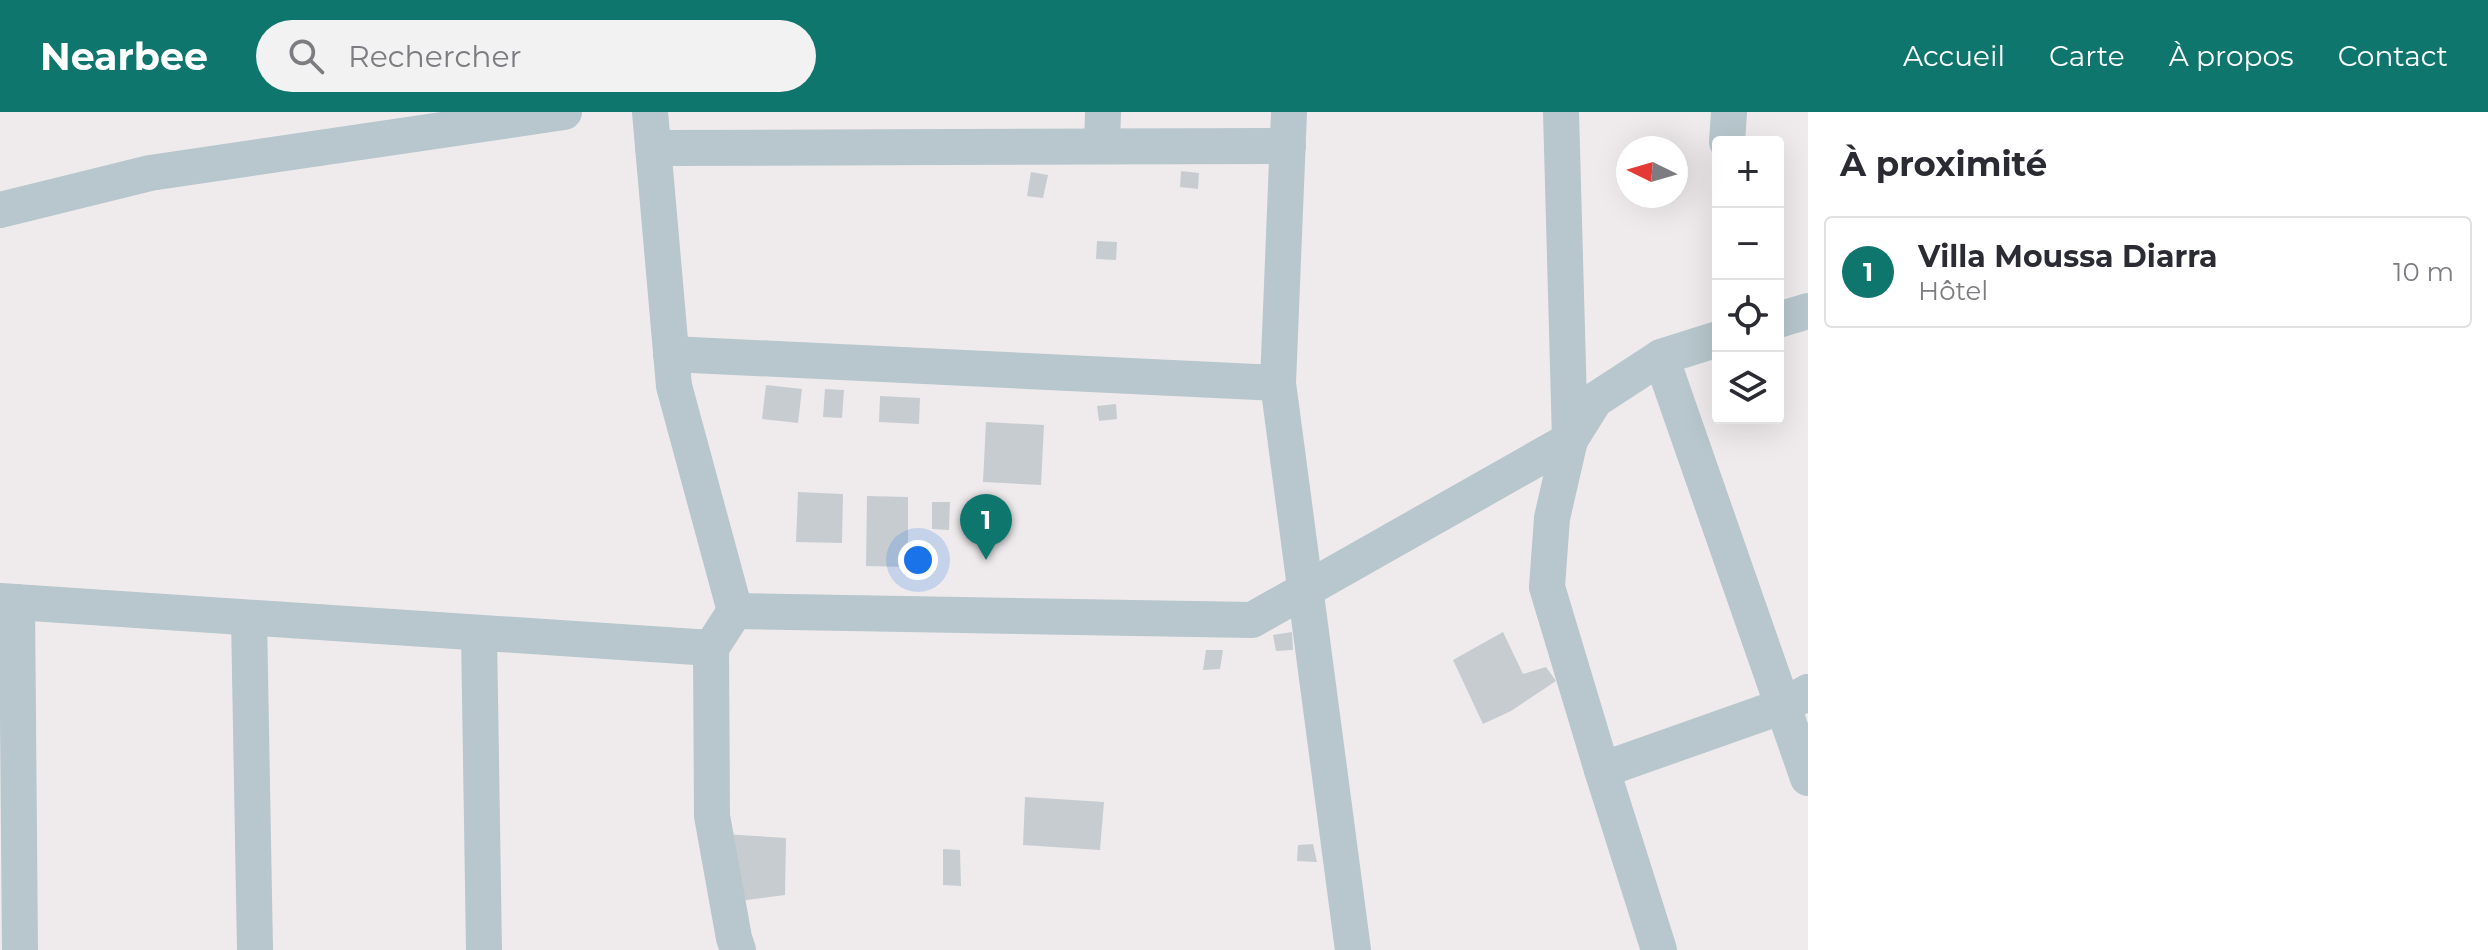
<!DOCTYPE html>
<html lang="fr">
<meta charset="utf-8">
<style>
:root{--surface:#fff;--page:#f2f2f3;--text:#2b2b33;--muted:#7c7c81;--line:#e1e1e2;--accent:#0f766e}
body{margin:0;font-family:Montserrat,sans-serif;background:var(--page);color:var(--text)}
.controls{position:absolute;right:24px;top:24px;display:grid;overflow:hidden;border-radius:8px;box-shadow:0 8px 32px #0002}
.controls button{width:72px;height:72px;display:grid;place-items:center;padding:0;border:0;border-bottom:2px solid var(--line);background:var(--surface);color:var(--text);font:40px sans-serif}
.compass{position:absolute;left:1616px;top:24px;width:72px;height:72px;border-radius:50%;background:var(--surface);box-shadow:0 8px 32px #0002;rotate:275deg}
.you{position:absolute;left:918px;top:448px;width:28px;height:28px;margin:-20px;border:6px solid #fff;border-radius:50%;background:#1a73e8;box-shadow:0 0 0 12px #1a73e833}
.badge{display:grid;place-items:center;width:52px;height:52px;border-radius:50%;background:var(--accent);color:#fff;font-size:26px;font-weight:700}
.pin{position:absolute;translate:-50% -66px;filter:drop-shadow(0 2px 4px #0008)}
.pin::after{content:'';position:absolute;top:42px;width:28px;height:24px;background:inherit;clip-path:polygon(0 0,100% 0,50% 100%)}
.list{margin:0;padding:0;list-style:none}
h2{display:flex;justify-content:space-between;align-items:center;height:104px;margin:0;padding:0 32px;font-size:34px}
h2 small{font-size:26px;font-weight:400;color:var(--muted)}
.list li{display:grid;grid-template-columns:52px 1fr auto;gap:24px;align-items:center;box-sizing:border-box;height:112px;margin:0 16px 16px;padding:0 16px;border:2px solid var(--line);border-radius:8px}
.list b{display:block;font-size:30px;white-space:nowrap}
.list p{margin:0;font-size:26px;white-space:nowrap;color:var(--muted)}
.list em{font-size:26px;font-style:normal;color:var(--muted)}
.icon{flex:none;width:44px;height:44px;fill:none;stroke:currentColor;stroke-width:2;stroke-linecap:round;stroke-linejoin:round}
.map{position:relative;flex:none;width:1808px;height:838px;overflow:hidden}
header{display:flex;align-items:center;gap:48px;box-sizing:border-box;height:112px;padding:0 40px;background:var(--accent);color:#fff}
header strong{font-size:38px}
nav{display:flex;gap:44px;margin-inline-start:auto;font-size:28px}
.search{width:560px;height:72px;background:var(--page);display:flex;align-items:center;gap:20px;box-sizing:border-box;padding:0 28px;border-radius:44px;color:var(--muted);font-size:30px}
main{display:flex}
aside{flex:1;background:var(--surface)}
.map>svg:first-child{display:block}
</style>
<header>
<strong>Nearbee</strong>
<div class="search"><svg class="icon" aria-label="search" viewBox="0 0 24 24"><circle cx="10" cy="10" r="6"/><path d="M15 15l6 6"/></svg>Rechercher</div>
<nav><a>Accueil</a><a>Carte</a><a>À propos</a><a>Contact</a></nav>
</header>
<main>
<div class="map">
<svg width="1808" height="838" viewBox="0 0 1808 838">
<rect width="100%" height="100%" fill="#efebec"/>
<g fill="#c7ccd1">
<path d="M1181,59l18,2 -1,16 -18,-2z"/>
<path d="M1031,60l17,3 -5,23 -16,-2z"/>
<path d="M1097,129l20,1 -1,18 -20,-1z"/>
<path d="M766,273l36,4 -4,34 -36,-4z"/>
<path d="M825,277l19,1 -2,28 -19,-1z"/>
<path d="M880,284l40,2 -1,26 -40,-2z"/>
<path d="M1116,292l1,15 -18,2 -2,-15z"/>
<path d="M986,310l58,3 -3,60 -58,-3z"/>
<path d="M798,380l45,2 -1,49 -46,-1z"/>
<path d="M867,384l41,1v70l-42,-1z"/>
<path d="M932,390h18l-1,28 -17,-1z"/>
<path d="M1292,520l1,18 -17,1 -3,-16z"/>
<path d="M1503,520l20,42 23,-7 10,14 -45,30 -28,13 -30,-64z"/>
<path d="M1206,538h17l-3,19 -17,1z"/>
<path d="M1025,685l79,5 -4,48 -77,-5z"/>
<path d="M723,722l63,4 -1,57 -54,7z"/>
<path d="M1313,732l4,18 -20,-1 1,-16z"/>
<path d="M943,737l17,1 1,36 -18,-1z"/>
</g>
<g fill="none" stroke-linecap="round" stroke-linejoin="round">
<g stroke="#b7c7cd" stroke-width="36">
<path d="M650,0l24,274 61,225 -24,37 1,168 22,122 4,12"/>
<path d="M1289,0l-11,271 75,567"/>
<path d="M1561,0l9,328 -18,78 -5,69 55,183 57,180"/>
<path d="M1727,30l2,-30"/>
<path d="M1102,34l1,-34"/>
<path d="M653,36l635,-2"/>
<path d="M0,98l150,-37 414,-61"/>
<path d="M1778,208l30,-9"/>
<path d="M671,242l607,29"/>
<path d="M1661,245l147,421"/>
<path d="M0,489l711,47"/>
<path d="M17,490l3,348"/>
<path d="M735,499l517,9 318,-180 25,-40 66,-43 57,-18"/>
<path d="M249,506l6,332"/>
<path d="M479,521l5,317"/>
<path d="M1602,658l181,-64 25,-14"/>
</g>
</g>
</svg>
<div class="controls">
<button>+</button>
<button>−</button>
<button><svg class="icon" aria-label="locate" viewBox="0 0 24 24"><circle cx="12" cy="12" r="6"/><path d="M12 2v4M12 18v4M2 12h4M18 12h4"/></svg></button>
<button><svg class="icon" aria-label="layers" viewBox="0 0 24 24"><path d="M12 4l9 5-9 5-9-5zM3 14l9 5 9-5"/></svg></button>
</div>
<svg class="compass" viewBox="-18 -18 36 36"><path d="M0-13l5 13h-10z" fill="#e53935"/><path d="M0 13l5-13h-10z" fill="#7c7c81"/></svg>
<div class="you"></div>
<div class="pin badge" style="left:986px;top:448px">1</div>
</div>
<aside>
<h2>À proximité<small></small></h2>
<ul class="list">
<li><span class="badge">1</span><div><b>Villa Moussa Diarra</b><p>Hôtel</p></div><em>10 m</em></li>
</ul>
</aside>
</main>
